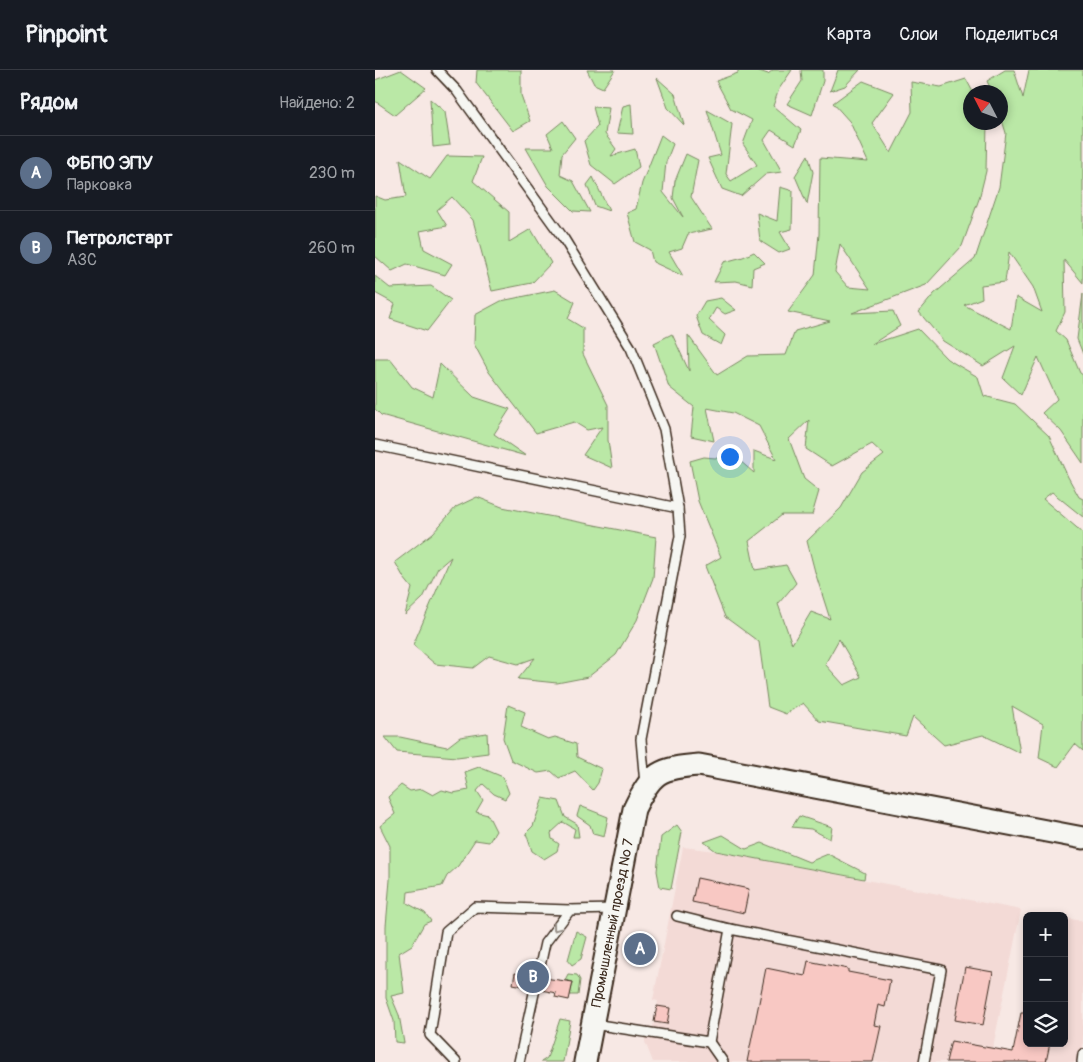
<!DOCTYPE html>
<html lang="ru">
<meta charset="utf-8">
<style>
:root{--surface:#171b24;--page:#20242c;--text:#f1f3f6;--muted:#9ea1a6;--line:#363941;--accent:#c8321e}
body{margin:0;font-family:Pangolin,sans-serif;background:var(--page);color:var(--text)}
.controls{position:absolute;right:15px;bottom:15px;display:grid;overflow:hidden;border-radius:8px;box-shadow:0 2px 8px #0003}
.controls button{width:45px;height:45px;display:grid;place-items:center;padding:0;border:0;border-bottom:1px solid var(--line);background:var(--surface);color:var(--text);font:25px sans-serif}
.compass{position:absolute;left:588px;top:15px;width:45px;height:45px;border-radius:50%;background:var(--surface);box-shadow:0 2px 8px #0003;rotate:312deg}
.you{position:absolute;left:354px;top:386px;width:18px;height:18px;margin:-12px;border:4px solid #fff;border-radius:50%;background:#1a73e8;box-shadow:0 0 0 8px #1a73e833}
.badge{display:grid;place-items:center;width:32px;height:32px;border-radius:50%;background:var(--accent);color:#fff;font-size:16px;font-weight:700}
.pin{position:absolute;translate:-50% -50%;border:2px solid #fff;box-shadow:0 1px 5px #0006}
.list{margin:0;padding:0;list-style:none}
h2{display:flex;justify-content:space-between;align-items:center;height:65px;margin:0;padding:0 20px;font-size:21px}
h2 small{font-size:16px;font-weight:400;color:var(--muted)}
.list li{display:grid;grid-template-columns:32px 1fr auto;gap:15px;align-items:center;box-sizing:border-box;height:75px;padding:0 20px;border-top:1px solid var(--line)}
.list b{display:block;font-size:19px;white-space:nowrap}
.list p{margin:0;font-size:16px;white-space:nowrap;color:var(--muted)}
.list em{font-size:16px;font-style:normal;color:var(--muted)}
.icon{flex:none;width:28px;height:28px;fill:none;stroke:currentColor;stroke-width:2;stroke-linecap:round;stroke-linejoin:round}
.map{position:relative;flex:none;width:708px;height:992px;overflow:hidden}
header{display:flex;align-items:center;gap:30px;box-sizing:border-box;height:70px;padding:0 25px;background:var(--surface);border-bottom:1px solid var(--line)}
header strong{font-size:24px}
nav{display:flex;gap:28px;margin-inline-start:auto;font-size:18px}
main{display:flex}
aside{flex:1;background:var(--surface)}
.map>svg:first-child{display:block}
</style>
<header>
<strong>Pinpoint</strong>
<nav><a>Карта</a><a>Слои</a><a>Поделиться</a></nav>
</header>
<main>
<aside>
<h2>Рядом<small>Найдено: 2</small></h2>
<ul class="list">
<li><span class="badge" style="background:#5c6f8a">A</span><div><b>ФБПО ЭПУ</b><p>Парковка</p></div><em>230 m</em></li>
<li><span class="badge" style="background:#5c6f8a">B</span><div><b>Петролстарт</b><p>АЗС</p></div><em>260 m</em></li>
</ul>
</aside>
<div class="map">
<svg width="708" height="992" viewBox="0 0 708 992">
<rect width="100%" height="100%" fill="#f7e8e4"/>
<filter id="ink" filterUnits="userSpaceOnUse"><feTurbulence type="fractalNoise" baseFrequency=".02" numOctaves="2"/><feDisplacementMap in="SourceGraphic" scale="10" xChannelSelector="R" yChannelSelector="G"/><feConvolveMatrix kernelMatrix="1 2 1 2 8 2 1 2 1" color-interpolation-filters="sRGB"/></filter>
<g filter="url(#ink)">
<g fill="#f3dad6">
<path d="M308,777l33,4 305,59 -31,152h-337l-8,-20 1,-10 1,-6 6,1 1,-5 4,-21 -5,-1z"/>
<path d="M689,848l19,3v141h-71l15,-79v60h37z"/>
</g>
<g fill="#bae8a6" stroke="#7a8962" fill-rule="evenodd">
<path d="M26,0l25,18 -31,27 -20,-14v-21z"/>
<path d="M102,0h44v25l9,26 -17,10 -37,-48z"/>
<path d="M212,0h28l-12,18 -9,-4z"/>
<path d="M363,0h18l12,4 5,-4h19l-13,19 -6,17 28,24 -6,15 -24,-15 -7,10 18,32 -16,2 -25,22 -19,-7 -14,-31 13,-3 -14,-45 25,14 -6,50 5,7 26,-16 -14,-21 9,-24 -21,-11 -15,-28 22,-8z"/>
<path d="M426,0h22v11l-11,34 -25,-11 15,-23z"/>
<path d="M463,0h22l-15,16 -15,5z"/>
<path d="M630,0h9l9,28 6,-28h54v213l-19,-23 1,52 -9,19 10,9 14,33 3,2v88l-22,-32 -19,-18 15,-14 -19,-42 -17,38 -18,-17 12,-32 -32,20 -40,-25 -24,-29 15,-18 41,-35 24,-72 7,-54 -5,-16v-25h-9l-5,-11zM634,182l24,35 9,25 -26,-15 -5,32 -47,-24 18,-7 -1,-13 24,-3z"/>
<path d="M282,8l18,16 9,31 -16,-17z"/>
<path d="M591,9l7,13h-2v30l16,1 -1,48 -7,28 -17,47 -36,39 -74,28 41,-2 7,15 -28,18 46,-15 29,30 31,18 6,19 31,8 34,32 19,41 11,20 4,2v18l-31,-25 -9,7 40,34v218l-8,-7 -17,23 -19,-9 4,-34 -31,-18 8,47 -37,-18 -39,10 -31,-28 -7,19 -87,-15 -16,-18 -17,11 -18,-7 -9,-65 -34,-25 -20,-51 16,-9 -23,-56 -8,-40 14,-4 35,3 15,13v-22l22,8 -17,-33 -26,-13 -26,-5 7,33 -23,-5 3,-29 -25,-20 -15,-44 18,-9 17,37 -1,-36 29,40 31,-19 38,-1 9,-24 35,-10 -42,-9 27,-37 4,-41 1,-76 48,4 -18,-40 -17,-19 30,-22 31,12 -22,30 19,30 21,-41 -1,-30 30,5zM465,174l30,45 -22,-2 -13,-15zM434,350l-3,29 26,17 40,-22 12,11 -22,17 -21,36 -34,33 8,31 15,47 -19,-7 -19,32 -14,-40 18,-21 -10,-18 -31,5 -6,-29 33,-26h30l7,-24 -15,-12 -15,-40zM464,569l22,38 -17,8 -19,-21z"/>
<path d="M55,29l15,13 5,33 -17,2z"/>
<path d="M256,34l2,30 -16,-1 6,-27z"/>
<path d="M218,37l16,1 -4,26 11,15 -5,7 24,-7 4,18 -24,17 -24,-19 -7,-24 14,-15z"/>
<path d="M188,51l12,17 -13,16 -2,21 13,6 17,31 -17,-1 -25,-25 -22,-38h27l-6,-14z"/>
<path d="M286,65l12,9 -7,18 -3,30 20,25 -10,-19 2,-17 11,-27 12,6 -7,37 21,32 -24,5 -6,14 -13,4 14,24 -30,-14 -3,-12 -15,-8 -8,-29 9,-4 6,-26z"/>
<path d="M433,85l5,17 -6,32 -12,-28z"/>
<path d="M72,86l35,1 -9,24 36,31v30l22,-13 20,34 -19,20 -40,8 -19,-71 -21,-23 -15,13 10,16 -27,5 4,18 28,15 -7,11 -38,-11 -15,7 -17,-15v-60l10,4 21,-3 -6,-38 30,20z"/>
<path d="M218,107l16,34 -14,-5 -8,-21z"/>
<path d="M405,117l13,4 -1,38 -12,3 10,17 -11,4 -19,-12 -3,-28 20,8z"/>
<path d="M379,182l11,11 -12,5 -1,17 -16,-4 -22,1 10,-20 19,-5z"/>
<path d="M0,206l15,12 41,-2 20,14 -24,31 -37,-12 5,-15 -20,-11z"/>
<path d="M180,220l20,12 -7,17 15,9v26l25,51v35l4,28 -29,-13 19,-28 -15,3 -13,-8 -38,11 -47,-61 -15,-28 1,-29 26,-14z"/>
<path d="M708,224v60l-6,-15z"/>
<path d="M346,228l15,12 -11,4 -9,-6 -7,12 16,15 -4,10 -18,-10 -7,-19 9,-15z"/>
<path d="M0,289h15l22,28 21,10 7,-33 34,33 36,12 -16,25 32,22 -145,-41 -6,-6z"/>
<path d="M102,427l25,10 154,30 -3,41 -16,42 -21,35 -28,22 -31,6 -39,-4 17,-21 -17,6 -29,-8 -16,12 -38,-4 -22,-19 38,-88 -13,11 -15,30 -18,17 7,-27 -8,-10 -9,-16 38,-29 23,-26z"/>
<path d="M133,635l17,7 -4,15 27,12 7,-2 21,7 1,13 25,12 -4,14 -5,7 -18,-19 -16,7 -8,-7 -13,2 -27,-13 -8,-22z"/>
<path d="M112,663l1,20 -31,4 -60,-5 -12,-15h15l47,10 13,-10z"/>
<path d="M104,697l24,10 6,16 -4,6 -11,-5 -11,-10 -6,7 6,9 -7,12 12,3 8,16 -7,11 -14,-2 -17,26 -11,10 -5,10 -34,6 -1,11 18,10 6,8 -7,3 -12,21 -13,8 5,40 -13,3 8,19 5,28 -9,-1 -1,-21 -8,-23v-72l4,-46v-34l-10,-20 15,-12 -7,-17 13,-12 9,6 12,-2 11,6 9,-5 11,3 16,-3 -4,-18z"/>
<path d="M168,728l16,3 6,16 12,7 2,13h-6l2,-8 -12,-7 -12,11 1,6 7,5 -2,7 -13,8 -12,-8 -6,-18 7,-7z"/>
<path d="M205,736l28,11 -4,20 -11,-3 -3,-9 -13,-9z"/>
<path d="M424,746l33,11 -2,12 -19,-10 -19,-2z"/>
<path d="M302,755l5,7 -11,57 -11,-2 -3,-16 4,-34z"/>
<path d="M348,765l23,14 16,-6 47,19 19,-8 37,19 -1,6 -148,-28 -12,-9z"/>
<path d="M201,861l11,6 -6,22 -9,6 -4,-5z"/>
<path d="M193,904l9,1 3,5 -2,15h-8l3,-13 -8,-2z"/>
<path d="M185,949l10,2 -7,41h-22l6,-4z"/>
</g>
<g fill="#f8c8c3" stroke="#3b2a1e">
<path d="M322,808l52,11 -5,24 -52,-11z"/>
<path d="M433,891l40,8v3l42,8 -5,27 -7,-2 -4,20 7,1 -8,36h-126l19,-94 39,8z"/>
<path d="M590,897l28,5 -10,53 -28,-5z"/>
<path d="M140,903l16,3 -2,11 -16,-3z"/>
<path d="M169,908l29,4 -4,18 -14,-3 1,-4 -15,-3z"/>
<path d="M282,936l13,2 -3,16 -13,-2z"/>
<path d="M646,943h6v30h23l-4,19h-100l5,-21 62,11z"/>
</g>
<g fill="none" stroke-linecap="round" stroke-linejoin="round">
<defs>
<g id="service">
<path d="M62,0l20,21 107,148 67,109 33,81 14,79"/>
<path d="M0,375l303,63 2,28 -39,203 4,45"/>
<path d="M302,846l53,13 211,41 -17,92"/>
<path d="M218,954l116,18 14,20"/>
<path d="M334,972l21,-113"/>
<path d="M81,992l-26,-27 16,-103 29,-25 95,3"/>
<path d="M144,992l26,-119 25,-33 44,-1"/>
<path d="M707,992l1,-8"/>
</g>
<path id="tertiary" d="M210,992l49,-253c18,-37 25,-41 65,-44l384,73"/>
</defs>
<use href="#service" stroke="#3b2a1e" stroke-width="12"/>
<use href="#tertiary" stroke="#3b2a1e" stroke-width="25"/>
<use href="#service" stroke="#f6f6f2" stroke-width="9"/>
<use href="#tertiary" stroke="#f6f6f2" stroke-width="21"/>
</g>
<defs><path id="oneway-chevron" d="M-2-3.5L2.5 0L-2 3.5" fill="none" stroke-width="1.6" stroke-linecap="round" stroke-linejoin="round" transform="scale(1.25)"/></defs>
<use stroke="#989088" href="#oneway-chevron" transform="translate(181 858) rotate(127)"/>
</g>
<g text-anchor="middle" stroke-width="4" stroke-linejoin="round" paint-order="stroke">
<g font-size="14" fill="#3b2a1e" stroke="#f6f6f2">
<text transform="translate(237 853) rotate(-79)" y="5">Промышленный проезд № 7</text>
</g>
</g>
</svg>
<div class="controls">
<button>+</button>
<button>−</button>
<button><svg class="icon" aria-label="layers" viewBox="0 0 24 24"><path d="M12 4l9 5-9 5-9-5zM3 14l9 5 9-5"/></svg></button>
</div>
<svg class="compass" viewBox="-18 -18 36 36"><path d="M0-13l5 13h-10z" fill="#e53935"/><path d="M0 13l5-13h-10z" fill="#9ea1a6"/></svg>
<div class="you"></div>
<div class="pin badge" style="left:265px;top:879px;background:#5c6f8a">A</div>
<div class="pin badge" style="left:158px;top:907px;background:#5c6f8a">B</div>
</div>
</main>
